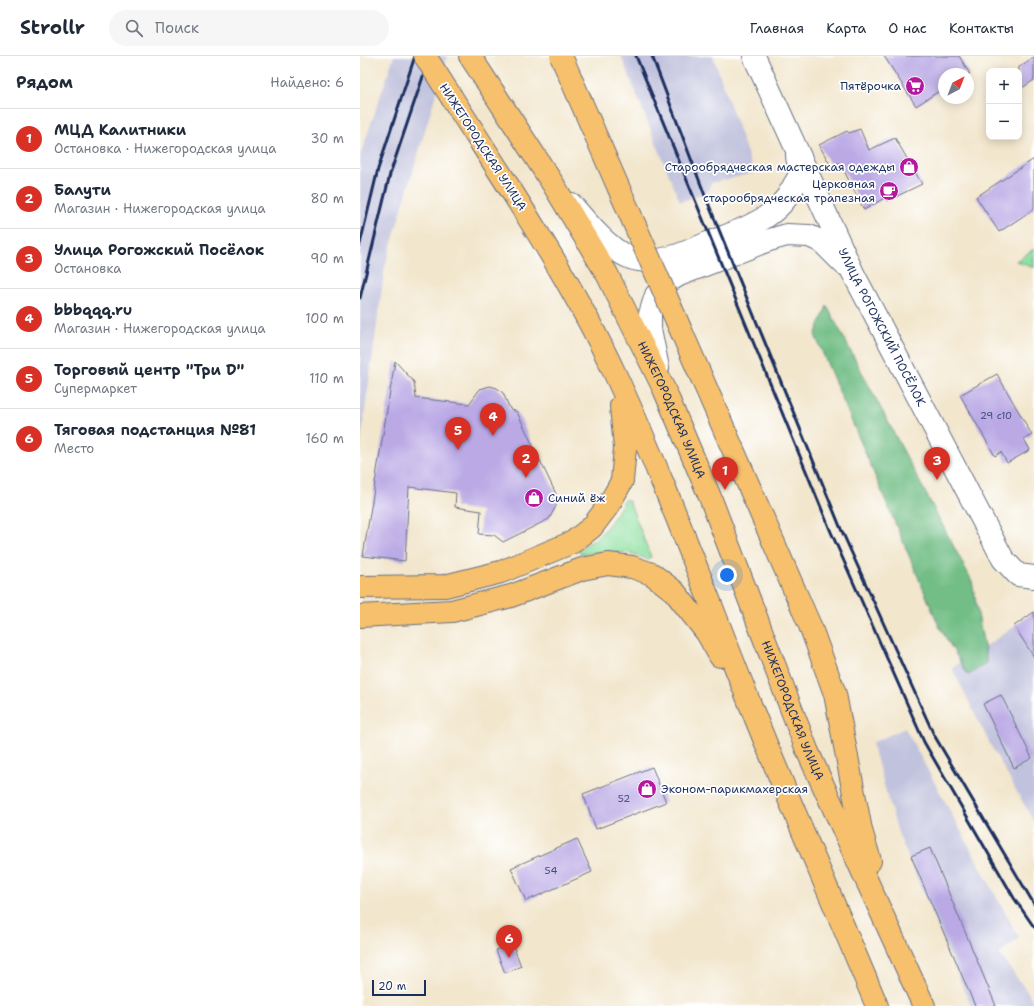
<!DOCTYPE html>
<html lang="ru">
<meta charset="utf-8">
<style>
:root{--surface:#fff;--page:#f6f6f7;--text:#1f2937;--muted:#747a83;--line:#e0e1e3;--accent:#d93025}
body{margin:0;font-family:"Shantell Sans",sans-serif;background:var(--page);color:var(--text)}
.controls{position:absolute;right:12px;top:12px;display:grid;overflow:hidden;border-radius:8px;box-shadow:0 2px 10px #0003}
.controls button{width:36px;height:36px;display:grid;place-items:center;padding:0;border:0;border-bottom:1px solid var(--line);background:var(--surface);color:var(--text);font:20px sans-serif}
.compass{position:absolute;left:578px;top:12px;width:36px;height:36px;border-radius:50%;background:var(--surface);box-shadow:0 2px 10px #0003;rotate:42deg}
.scale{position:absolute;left:12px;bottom:10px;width:54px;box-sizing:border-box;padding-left:4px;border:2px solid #1b2f5e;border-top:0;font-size:11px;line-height:14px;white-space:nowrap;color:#1b2f5e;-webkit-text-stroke:3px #fff;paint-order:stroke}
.you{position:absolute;left:367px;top:519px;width:14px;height:14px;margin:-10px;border:3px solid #fff;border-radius:50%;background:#1a73e8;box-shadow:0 0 0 6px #1a73e833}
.badge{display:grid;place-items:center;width:26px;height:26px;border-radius:50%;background:var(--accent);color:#fff;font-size:13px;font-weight:700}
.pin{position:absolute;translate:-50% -33px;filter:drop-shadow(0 1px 2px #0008)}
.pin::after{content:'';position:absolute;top:21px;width:14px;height:12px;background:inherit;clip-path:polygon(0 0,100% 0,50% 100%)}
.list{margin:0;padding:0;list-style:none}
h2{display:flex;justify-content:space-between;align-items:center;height:52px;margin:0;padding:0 16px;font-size:17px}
h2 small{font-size:13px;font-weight:400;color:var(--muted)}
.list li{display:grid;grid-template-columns:26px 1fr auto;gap:12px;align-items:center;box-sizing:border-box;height:60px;padding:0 16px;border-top:1px solid var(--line)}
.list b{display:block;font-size:15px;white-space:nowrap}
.list p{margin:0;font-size:13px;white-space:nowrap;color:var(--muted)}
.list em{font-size:13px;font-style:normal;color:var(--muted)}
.icon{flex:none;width:22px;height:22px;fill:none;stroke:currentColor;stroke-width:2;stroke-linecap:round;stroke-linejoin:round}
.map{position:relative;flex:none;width:674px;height:950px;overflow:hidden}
header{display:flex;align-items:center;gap:24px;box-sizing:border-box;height:56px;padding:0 20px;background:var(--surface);border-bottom:1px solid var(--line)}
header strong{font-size:19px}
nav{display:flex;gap:22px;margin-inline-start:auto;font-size:14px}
.search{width:280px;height:36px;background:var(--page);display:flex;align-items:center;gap:10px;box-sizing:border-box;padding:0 14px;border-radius:22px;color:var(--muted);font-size:15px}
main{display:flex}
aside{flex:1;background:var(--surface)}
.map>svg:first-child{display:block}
</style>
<header>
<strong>Strollr</strong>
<div class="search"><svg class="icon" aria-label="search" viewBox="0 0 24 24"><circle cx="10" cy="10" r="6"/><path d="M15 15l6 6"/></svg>Поиск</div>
<nav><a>Главная</a><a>Карта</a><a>О нас</a><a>Контакты</a></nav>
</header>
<main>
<aside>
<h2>Рядом<small>Найдено: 6</small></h2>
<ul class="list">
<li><span class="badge">1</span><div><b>МЦД Калитники</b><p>Остановка · Нижегородская улица</p></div><em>30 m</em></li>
<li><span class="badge">2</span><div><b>Балути</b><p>Магазин · Нижегородская улица</p></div><em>80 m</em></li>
<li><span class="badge">3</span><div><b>Улица Рогожский Посёлок</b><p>Остановка</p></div><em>90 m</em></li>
<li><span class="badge">4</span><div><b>bbbqqq.ru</b><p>Магазин · Нижегородская улица</p></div><em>100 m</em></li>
<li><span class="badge">5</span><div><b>Торговый центр &quot;Три D&quot;</b><p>Супермаркет</p></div><em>110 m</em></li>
<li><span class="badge">6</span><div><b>Тяговая подстанция №81</b><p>Место</p></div><em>160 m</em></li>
</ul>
</aside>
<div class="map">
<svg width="674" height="950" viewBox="0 0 674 950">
<rect width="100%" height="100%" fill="#fff"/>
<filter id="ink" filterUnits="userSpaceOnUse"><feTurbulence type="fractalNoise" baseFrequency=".025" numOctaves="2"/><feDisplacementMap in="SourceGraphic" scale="8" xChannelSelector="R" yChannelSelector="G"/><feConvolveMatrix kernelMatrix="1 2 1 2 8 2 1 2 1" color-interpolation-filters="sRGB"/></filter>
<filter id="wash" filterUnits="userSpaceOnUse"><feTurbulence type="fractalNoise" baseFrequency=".012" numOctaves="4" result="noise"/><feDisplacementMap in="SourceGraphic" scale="16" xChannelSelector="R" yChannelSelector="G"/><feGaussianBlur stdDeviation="0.9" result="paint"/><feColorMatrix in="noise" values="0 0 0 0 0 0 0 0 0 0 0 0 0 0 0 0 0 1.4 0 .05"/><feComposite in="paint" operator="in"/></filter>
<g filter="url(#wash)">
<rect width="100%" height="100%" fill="#f2e6cc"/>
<g fill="#c1c2dd">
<path d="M34,0h53l-62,210 -25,181v-291z"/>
<path d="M261,0h92l41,117 -43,10 -2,8 -29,11z"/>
<path d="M674,558v208l-44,-78 -38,-76z"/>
<path d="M545,672l114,210 -20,16 31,41 4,11h-63l-73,-173 -26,-90z"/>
</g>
<g fill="#8ee0a0" stroke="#54887f">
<path d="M674,193v19l-18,-7z"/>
<path d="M265,443l4,2 22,56 -4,2 -16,-6 -23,-1 -27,2 -2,-2c5,-8 14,-10 20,-16 11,-11 19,-24 26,-37z"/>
</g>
<path fill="#72be86" stroke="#467672" d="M467,250l145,275 15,82 -19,12 -29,-49 -124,-291z"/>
<g id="blocks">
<g fill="#baa9e5">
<path d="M524,0h75l11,18h-26v14l-28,18z"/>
<path d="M674,1v23l-15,10v-23z"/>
<path d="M500,73l9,21 26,-12 27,46 -35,17 -1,-4 -22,13 -24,-47 -9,3 -12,-21 28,-14 2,2z"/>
<path d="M674,103v50l-35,23 -23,-35z"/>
<path d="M35,305l19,21 2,16 53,6 11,-15 10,-3 7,2 6,5 7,16 7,3 39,82v12l-7,13 -46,23 -9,-7 -15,-1 2,-23 -26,-4 1,-14 -47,-6 -4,74 -42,-5z"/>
<path d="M637,318l35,61 -8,4 6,11 -23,13 -6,-11 -6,4 -35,-61z"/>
<path d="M674,556v45l-20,-31z"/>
<path d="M641,639l31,63 -18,10 -31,-64z"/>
<path d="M292,711l14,35 -70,27 -13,-35z"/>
<path d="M217,783l15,33 -66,29 -15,-33z"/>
<path d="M570,792l66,158h-21l-64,-150z"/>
<path d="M152,887l9,23 -16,7 -9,-23z"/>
</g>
</g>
</g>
<g filter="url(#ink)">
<use href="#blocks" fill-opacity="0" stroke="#666f84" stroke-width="1"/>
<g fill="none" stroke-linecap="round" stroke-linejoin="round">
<defs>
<g id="minor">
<path id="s1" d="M394,0l99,217 150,286 15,16 16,2"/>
<path d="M211,148c16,18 42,52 67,56 25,4 48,-8 70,-17 32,-13 69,-23 85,-56 2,-4 6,-9 6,-13 1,-6 -2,-13 -2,-19"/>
<path d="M298,312l-8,-39v-15l6,-19 10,-12 13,-8 87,-34 21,-6 22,1 9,4 6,4 20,20"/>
</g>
<g id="major">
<path id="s2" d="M110,0l83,128 54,90 57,115 46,108 97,253 117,256"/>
<path d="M92,42c58,91 119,181 164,278 50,107 90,218 134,328 40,101 85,201 127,302"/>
<path d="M0,531l85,-1 56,-14 72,-30 19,-15 16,-21 14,-25 3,-33 -4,-42"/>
<path d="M0,560l92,-5 59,-15 71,-27 26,-5 24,3 20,7 22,17 33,42 13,23"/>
<path d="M451,572l24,66 26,136 9,31"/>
</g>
</defs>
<use href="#minor" stroke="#666f84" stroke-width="24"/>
<use href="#major" stroke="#666f84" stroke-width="24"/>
<use href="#minor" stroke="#fff" stroke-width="22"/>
<use href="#major" stroke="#f7c06c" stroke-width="22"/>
<g stroke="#1b2f5e" stroke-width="3">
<path d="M276,0l195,476 93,210 90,156 20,29"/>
<path d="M292,0l52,137 137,336 40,89 53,117 100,169"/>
<path d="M0,188l18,-75 37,-113"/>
<path d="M0,242l30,-124 40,-118"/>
</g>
<defs>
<g id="major-bridge">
<path d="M65,0l27,42"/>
<path d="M201,0l250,572"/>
</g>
</defs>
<use href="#major-bridge" stroke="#666f84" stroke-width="24" stroke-linecap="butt"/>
<use href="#major-bridge" stroke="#f7c06c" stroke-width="22"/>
</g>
</g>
<defs>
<symbol id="supermarket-disc" viewBox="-11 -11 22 22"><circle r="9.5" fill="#b5179e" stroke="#fff"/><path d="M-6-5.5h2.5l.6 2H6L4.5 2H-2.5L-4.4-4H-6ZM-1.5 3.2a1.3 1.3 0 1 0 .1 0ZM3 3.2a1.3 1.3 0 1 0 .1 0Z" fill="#fff"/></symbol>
<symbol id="shop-disc" viewBox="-11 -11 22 22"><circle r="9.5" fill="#b5179e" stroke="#fff"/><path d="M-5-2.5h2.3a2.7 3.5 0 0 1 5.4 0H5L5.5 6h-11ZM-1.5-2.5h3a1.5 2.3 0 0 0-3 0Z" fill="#fff"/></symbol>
<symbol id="cafe-disc" viewBox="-11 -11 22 22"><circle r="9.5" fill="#b5179e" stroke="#fff"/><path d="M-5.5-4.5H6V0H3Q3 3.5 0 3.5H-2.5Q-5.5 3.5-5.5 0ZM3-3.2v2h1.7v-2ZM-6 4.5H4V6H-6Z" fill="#fff"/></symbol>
</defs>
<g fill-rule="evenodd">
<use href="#supermarket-disc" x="544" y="19" width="22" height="22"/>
<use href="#shop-disc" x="538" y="100" width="22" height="22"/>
<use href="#cafe-disc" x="518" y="124" width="22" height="22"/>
<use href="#shop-disc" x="163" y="431" width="22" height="22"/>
<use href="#shop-disc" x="276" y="722" width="22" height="22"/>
</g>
<g text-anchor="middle" stroke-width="3.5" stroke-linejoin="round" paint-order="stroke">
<g font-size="10" fill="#434e80">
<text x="636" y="363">29 с10</text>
<text x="264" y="746">52</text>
<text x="191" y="818">54</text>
</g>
<g font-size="12" fill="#1b2f5e" stroke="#fff" text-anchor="end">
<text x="541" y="34">Пятёрочка</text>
<text x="535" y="115">Старообрядческая мастерская одежды</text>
<text x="515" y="132">Церковная<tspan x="515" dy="14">старообрядческая трапезная</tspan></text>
<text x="188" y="446" text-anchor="start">Синий ёж</text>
<text x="301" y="737" text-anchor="start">Эконом-парикмахерская</text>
</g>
<g font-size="12" fill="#1b2f5e" stroke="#fff">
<text transform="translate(123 91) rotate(57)" y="4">НИЖЕГОРОДСКАЯ УЛИЦА</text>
<text dy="4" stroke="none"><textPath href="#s1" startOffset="300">УЛИЦА РОГОЖСКИЙ ПОСЁЛОК</textPath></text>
<text dy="4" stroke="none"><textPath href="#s2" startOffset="408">НИЖЕГОРОДСКАЯ УЛИЦА</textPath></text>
<text dy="4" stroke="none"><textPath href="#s2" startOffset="732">НИЖЕГОРОДСКАЯ УЛИЦА</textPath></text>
</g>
</g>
</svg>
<div class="controls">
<button>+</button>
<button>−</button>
</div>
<svg class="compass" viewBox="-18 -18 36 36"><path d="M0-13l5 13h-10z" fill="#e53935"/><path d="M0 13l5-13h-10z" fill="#747a83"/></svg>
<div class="scale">20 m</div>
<div class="you"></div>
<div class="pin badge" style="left:365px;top:434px">1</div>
<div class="pin badge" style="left:166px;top:422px">2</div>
<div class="pin badge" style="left:577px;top:424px">3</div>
<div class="pin badge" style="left:133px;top:380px">4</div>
<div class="pin badge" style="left:98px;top:394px">5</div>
<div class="pin badge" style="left:149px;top:902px">6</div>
</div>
</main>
